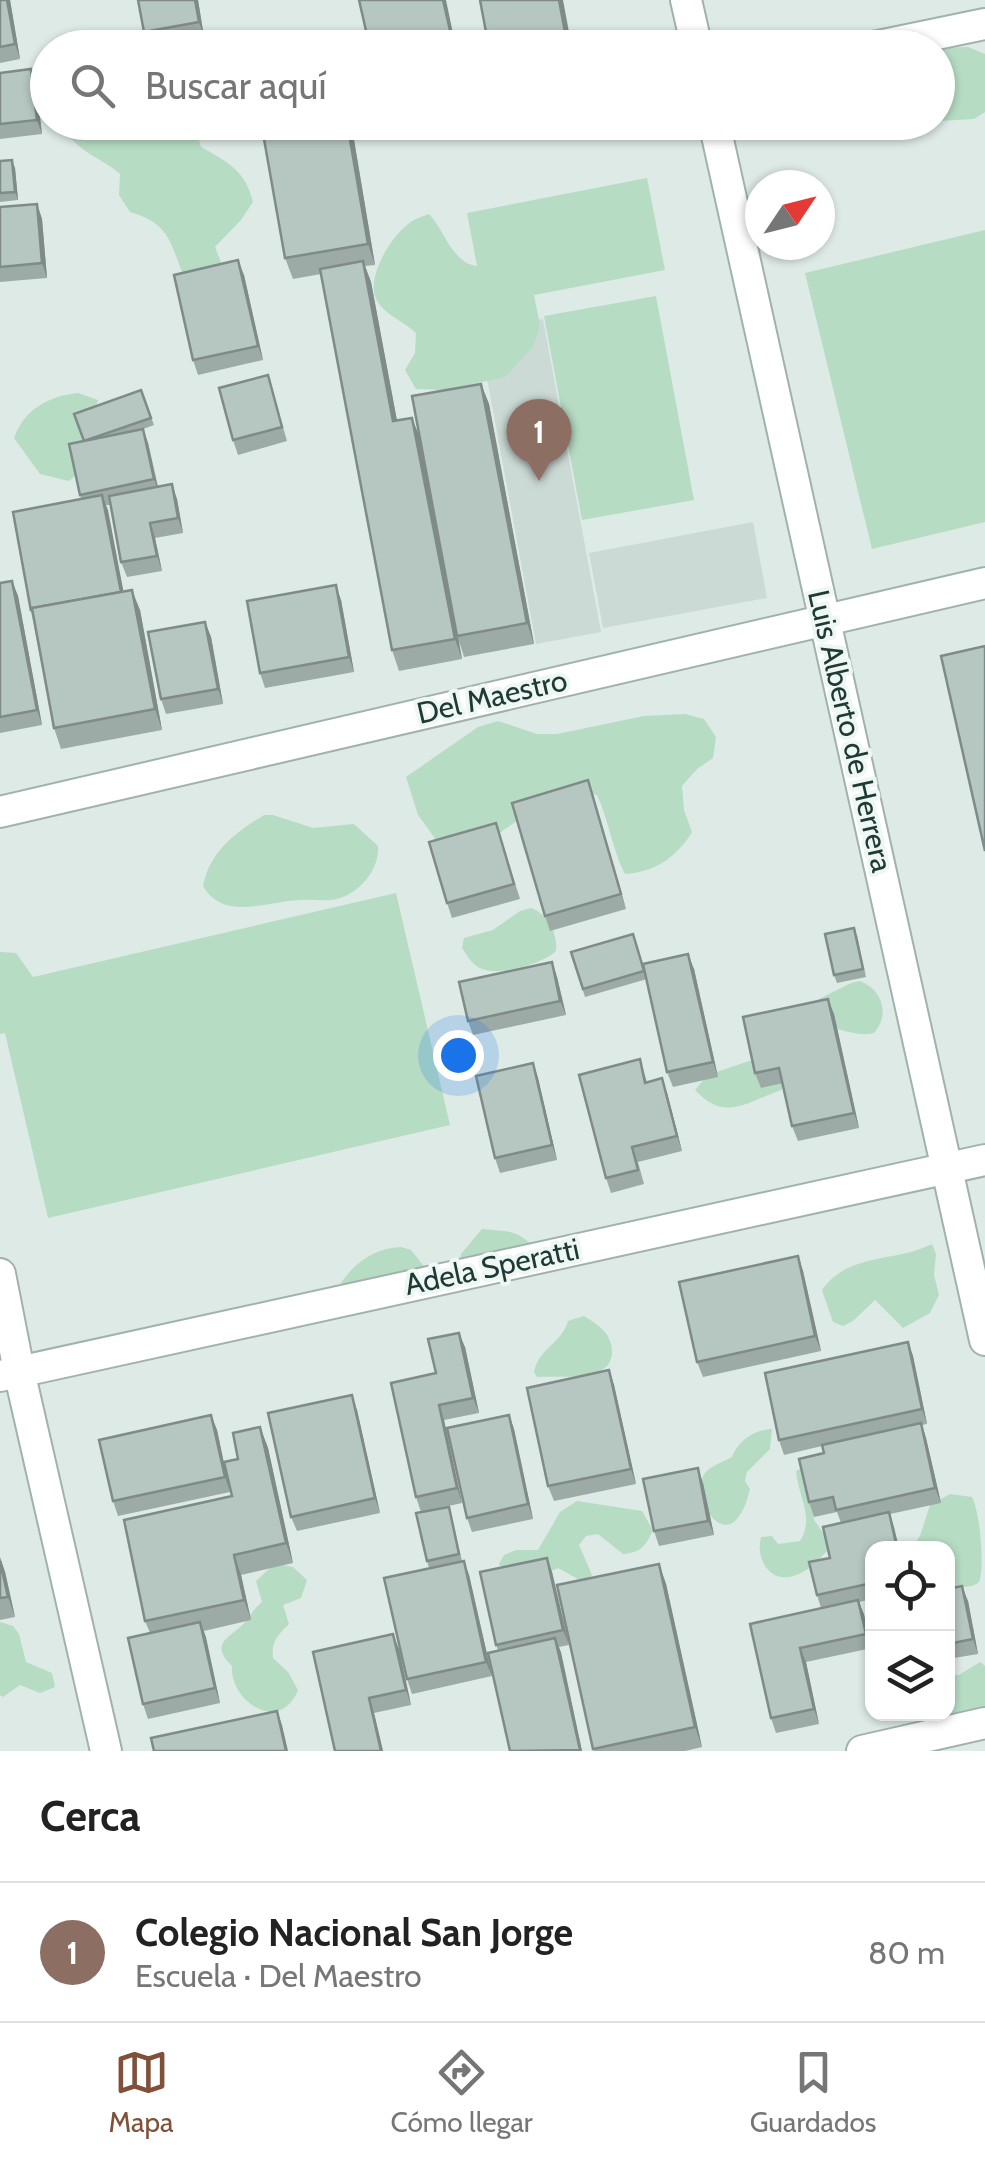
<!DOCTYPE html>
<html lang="es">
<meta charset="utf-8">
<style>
:root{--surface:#fff;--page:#f6f6f6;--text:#222;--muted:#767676;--line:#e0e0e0;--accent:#805038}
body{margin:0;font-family:Cabin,sans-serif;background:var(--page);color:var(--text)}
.controls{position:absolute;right:30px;bottom:30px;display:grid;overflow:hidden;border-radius:20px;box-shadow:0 2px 8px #0004}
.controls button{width:90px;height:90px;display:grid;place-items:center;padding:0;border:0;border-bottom:2px solid var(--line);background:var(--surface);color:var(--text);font:50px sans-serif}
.compass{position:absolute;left:745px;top:170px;width:90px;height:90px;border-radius:50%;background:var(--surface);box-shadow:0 2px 8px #0004;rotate:55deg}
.you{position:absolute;left:458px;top:1055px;width:35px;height:35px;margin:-25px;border:8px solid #fff;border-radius:50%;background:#1a73e8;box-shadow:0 0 0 15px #1a73e833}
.badge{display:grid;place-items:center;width:65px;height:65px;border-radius:50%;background:var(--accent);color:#fff;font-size:32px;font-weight:700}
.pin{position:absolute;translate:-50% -82px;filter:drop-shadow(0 2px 5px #0008)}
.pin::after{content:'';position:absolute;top:52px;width:35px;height:30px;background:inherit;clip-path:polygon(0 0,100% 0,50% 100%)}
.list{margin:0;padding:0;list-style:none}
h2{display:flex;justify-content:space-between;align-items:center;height:130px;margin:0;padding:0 40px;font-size:42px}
h2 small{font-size:32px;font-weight:400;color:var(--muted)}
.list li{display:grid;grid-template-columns:65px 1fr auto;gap:30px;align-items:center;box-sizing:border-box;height:140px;padding:0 40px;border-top:2px solid var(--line)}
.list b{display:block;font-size:38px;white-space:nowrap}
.list p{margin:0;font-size:32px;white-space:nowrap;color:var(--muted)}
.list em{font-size:32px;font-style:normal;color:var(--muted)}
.icon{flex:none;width:55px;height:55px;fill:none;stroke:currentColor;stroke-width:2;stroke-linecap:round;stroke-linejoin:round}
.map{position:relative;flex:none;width:985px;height:1751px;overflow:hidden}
.search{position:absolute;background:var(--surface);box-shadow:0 2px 8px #0004;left:30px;right:30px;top:30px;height:110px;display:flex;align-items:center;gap:25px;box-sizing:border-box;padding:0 35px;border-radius:55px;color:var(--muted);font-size:38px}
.sheet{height:270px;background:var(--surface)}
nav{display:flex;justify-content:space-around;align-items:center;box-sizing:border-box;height:140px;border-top:2px solid var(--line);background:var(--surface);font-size:28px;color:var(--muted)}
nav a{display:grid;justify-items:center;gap:5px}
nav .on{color:var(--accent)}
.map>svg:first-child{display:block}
</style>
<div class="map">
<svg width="985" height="1751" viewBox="0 0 985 1751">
<rect width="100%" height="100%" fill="#deeae6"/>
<g fill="#ccdad5">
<path d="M543,319l58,313 -65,12 -58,-314z"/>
<path d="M753,522l14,76 -164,30 -14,-75z"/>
</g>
<g fill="#b6dcc4">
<path d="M968,47l17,7v58l-11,7 -36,2v-68l7,-5z"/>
<path d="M72,123h140l-17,4 6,20c27,15 44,23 52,55l-12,18 -26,27 7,18 -39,10c-13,-35 -15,-52 -53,-63l-11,-17 1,-21c-17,-15 -35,-19 -50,-37z"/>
<path d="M647,178l18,92 -131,25 6,30 -7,22 -28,30 -60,13 -29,-1 -11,-19 10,-17 1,-20c-12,-12 -36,-20 -41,-37 -7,-21 16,-59 32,-71 6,-6 14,-8 22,-11 16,17 23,49 48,52l-10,-53z"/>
<path d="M985,230v292l-113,27 -67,-276z"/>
<path d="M656,296l38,204 -112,20 -38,-204z"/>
<path d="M78,393l20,7 -12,37 -3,32 -14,12 -29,-7 -26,-36c10,-28 34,-42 64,-45z"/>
<path d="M685,714l19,5 12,18 -3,21 -16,11 -15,17 2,24 8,22c-15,25 -37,40 -67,42 -13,-25 -16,-53 -28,-79l-29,-4 -35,19 -50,34 -41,4 -24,-33 -12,-38 72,-50 20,-6 39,13h20l87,-18z"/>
<path d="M264,815h9l40,13 41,-4 24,22c2,25 -22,52 -48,54 -11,1 -21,-1 -32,0 -32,2 -75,21 -95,-14 7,-35 32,-53 61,-71z"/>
<path d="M396,893l54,232 -402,93 -43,-185 -5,1v-82l16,1 17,24z"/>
<path d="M531,908c17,6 27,25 25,43 -13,13 -62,27 -78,16 -7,-4 -11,-12 -16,-19l2,-10 29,-8 27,-19z"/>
<path d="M860,981c23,9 30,34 14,52 -18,5 -39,-7 -58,-9l-9,-19 44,-22z"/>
<path d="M749,1061l10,1 28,21 -6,7c-36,13 -56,32 -86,0l13,-15z"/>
<path d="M482,1229c28,3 37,0 56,23l-78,13 1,-11z"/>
<path d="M932,1244l4,10 -2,21 5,20 -9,18 -27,15 -28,-28 -22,21 -10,5 -10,-4 -11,-32c27,-38 73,-27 110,-46z"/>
<path d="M401,1247l10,3 20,25 -88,18 -2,-10c15,-22 35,-35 60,-36z"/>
<path d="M584,1316c14,9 28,17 28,36 0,32 -54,23 -75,25l-3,-5c5,-24 28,-29 34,-51z"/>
<path d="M772,1429l-2,20 -23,23 -2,9 5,8c-19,79 -63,6 -45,-16 5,-7 20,-12 27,-16 7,-17 22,-27 40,-28z"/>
<path d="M805,1466l9,54 13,18 1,12c-10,10 -18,20 -32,25 -25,10 -41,-15 -35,-38l11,-1 6,8 22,-3c15,-23 -2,-45 -4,-70z"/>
<path d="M950,1494l22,3c8,15 13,72 7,85 -8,7 -21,4 -30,7l-1,-41h-36l8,-12 10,-31z"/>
<path d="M577,1501l65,10 11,19c-7,16 -13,23 -30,24l-25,-20 -12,2 -7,9 13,30 -7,8 -27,-15 -32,14 -21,-9 -6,-9 5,-9 12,-5h22l22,-38z"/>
<path d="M282,1565l11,2 14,13 -6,18 -18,7 6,19c-11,11 -18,17 -16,34l15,14 10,18c-17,44 -68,13 -66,-24 -25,-24 1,-29 14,-45 5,-7 9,-13 16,-19l-6,-21 15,-14z"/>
<path d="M0,1622l13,4 6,8 7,28 26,11 3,14 -15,6 -20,-8 -17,12 -3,-2z"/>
<path d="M980,1662l5,4v46l-11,5 -39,-3h13v-39h11z"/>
</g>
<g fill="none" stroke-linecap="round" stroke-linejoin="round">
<defs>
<g id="street">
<path d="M686,0l11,48"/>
<path d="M869,48l116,-24"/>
<path d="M714,122l271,1218"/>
<path d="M0,812l985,-229"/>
<path d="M0,1274l19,97 87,380"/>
<path d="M0,1376l985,-216"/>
<path d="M862,1751l123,-28"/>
</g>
</defs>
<use href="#street" stroke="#a1b2ad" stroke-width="34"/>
<use href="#street" stroke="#fff" stroke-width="30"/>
</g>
<g fill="#9daba7">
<path d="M0,0h10l10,59 -20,4z"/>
<path d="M198,0l6,37 -54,10 -6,-15z"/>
<path d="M0,73l36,11 6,50 -42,5z"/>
<path d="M261,122h90l24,143 -10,1 6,16 26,139 15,-3 8,20 61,-54 8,20 45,240 -70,13 -5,-16 3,18 -63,12 -7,-21 -71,-376 -28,5 -8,-21z"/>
<path d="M389,122h31l-29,7z"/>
<path d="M0,161l15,7 3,32 -18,2z"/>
<path d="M37,204l5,15 5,59 -47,4v-75z"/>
<path d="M244,275l19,85 -65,15 -5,-15z"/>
<path d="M268,375l19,66 -49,14 -5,-15z"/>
<path d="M141,390l13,35 -11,4 5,14 10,43 19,13 6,34 -28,5 7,33 -35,6 -6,-15 -10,-57h-5l17,86 17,19 22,120 -101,19 -7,-21 -23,-117 50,-112 -12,-55 15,-3z"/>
<path d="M12,581l6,15 24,129 -42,8v-150z"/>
<path d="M341,600l13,72 -89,16 -5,-15z"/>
<path d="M205,622l6,15 12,67 -57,10 -5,-15z"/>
<path d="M593,795l33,114 -76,22 -5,-15z"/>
<path d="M496,823l24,76 -68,19 -5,-15z"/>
<path d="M633,934l13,42 48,-7 24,108 -45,10 -6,-15 -20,-93 -62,18 -14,-45z"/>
<path d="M857,935l9,42 -29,6 -3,-8z"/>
<path d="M552,962l5,15 9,38 -93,20 -5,-14z"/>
<path d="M834,1014l25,114 -61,13 -6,-15 -9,-43 -22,5 -6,-15z"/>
<path d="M640,1059l7,23 20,11 15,58 -44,11 6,22 -33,9 -5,-15z"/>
<path d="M533,1063l5,15 19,82 -57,13 -5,-15z"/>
<path d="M798,1256l5,15 18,80 -118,26 -6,-15z"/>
<path d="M908,1342l5,14 14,68 -5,1 4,13 15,65 -51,11 9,34h-27v51l-13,3 13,46 -66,14 13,62 -43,9 -5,-15 -21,-94 71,-16 -4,-13 13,-37 11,-35 -4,-11 -23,5 -5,-15 15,-49 -2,-7 -38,9 -5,-15z"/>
<path d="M465,1347l14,66 -35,7 18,83 -41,9 -5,-15 20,-124z"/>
<path d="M609,1370l5,15 22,99 -82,17 -6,-15z"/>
<path d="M357,1410l23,103 -83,18 -6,-14z"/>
<path d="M211,1415l6,15 13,62 -112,24 -5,-15z"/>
<path d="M509,1415l5,14 19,90 -61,13 -5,-14z"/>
<path d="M260,1427l8,21 25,115 -52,12 10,45 -47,11 16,72 -72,16 -5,-15 7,-71 -5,-12 87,-125 6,-37z"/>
<path d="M703,1483l11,52 -55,11 -5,-15z"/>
<path d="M451,1514l11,47 7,14 23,101 -80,18 -5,-15 22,-111 -2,-7z"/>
<path d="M0,1557l5,15 10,45 -15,3z"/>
<path d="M547,1558l5,14 17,73 -10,2 23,104h-72l-12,-101 -2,-5z"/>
<path d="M659,1564l7,20 36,163 -17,4h-91l-37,-166z"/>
<path d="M948,1589l20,12 10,53 -30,5z"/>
<path d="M399,1649l12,56 -37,8 9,38h-48z"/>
</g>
<g fill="#7f8b88">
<path d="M7,0h3l10,59 -5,-15z"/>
<path d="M195,0h3l6,37 -5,-15z"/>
<path d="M443,0h3l10,48h-2z"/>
<path d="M559,0h4l9,48h-4z"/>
<path d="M31,69l5,15 6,50 -5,-14z"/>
<path d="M347,122h4l24,143 -7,-21z"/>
<path d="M12,160l3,8 3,32 -3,-8z"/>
<path d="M37,204l5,15 5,59 -5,-15z"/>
<path d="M238,260l6,15 19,85 -5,-14z"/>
<path d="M363,261l8,21 30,160 -8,-21z"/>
<path d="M481,384l8,20 45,240 -7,-21z"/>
<path d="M412,418l8,20 42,221 -7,-20z"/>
<path d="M143,429l5,14 11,51 -5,-15z"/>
<path d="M172,484l5,15 6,34 -5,-15z"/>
<path d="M102,495l6,15 19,100 -6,-15z"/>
<path d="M150,523l5,15 7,33 -5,-15z"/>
<path d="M12,581l6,15 24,129 -5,-15z"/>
<path d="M336,585l5,15 13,72 -5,-15z"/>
<path d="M132,590l8,20 22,120 -7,-21z"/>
<path d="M205,622l6,15 12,67 -5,-15z"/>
<path d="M588,780l5,15 33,114 -5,-15z"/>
<path d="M688,954l6,15 24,108 -5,-15z"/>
<path d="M552,962l5,15 9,38 -6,-14z"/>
<path d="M828,999l6,15 25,114 -5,-15z"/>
<path d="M533,1063l5,15 19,82 -5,-15z"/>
<path d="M662,1078l5,15 15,58 -5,-15z"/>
<path d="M798,1256l5,15 18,80 -6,-15z"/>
<path d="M459,1333l6,14 14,66 -6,-15z"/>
<path d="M908,1342l5,14 14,68 -5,-15z"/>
<path d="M609,1370l5,15 22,99 -5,-15z"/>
<path d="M352,1395l5,15 23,103 -5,-15z"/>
<path d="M439,1405l5,15 18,83 -5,-15z"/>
<path d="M211,1415l6,15 13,62 -5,-15z"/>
<path d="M509,1415l5,14 19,90 -5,-15z"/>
<path d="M921,1423l5,15 15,65 -6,-15z"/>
<path d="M260,1427l8,21 25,115 -7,-20z"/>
<path d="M698,1468l5,15 11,52 -6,-14z"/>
<path d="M889,1512l5,15 5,21h-2z"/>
<path d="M234,1555l7,20 10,45 -7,-20z"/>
<path d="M0,1557l5,15 10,45 -7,-20z"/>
<path d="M547,1558l5,14 17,73 -6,-15z"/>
<path d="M464,1561l5,14 23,101 -6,-14z"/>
<path d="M659,1564l7,20 36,163 -7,-20z"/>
<path d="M962,1586l6,15 10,53 -5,-15z"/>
<path d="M858,1600l6,14 8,34 -6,-14z"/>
<path d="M200,1622l6,15 14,66 -5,-15z"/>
<path d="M393,1634l6,15 12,56 -5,-15z"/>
<path d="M555,1638l6,14 21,99h-2z"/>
<path d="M800,1648l6,14 13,62 -5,-15z"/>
<path d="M369,1698l5,15 9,38h-2z"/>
<path d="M277,1711l5,14 6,26h-2z"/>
</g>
<g fill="#b6c7c2" stroke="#7f8b88" stroke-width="2.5">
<path d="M0,0h7l8,44 -15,3z"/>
<path d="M138,0h57l4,22 -55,10z"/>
<path d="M359,0h84l11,48h-84z"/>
<path d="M480,0h79l9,48h-79z"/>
<path d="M31,69l6,51 -37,4v-51z"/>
<path d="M261,122h86l21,122 -83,14z"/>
<path d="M12,160l3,32 -15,1v-32z"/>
<path d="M37,204l5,59 -42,4v-60z"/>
<path d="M238,260l20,86 -65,14 -19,-85z"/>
<path d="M363,261l30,160 19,-3 43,221 -63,11 -72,-381z"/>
<path d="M268,375l14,52 -49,13 -14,-52z"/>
<path d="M481,384l46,239 -70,13 -45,-240z"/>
<path d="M141,390l10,28 -67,23 -10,-27z"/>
<path d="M143,429l11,50 -74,16 -11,-51z"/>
<path d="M172,484l6,34 -28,5 7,33 -36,6 -12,-66z"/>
<path d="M102,495l19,97 -89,16 -1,3 -18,-99z"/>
<path d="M12,581l25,129 -37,7v-134z"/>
<path d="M336,585l13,72 -89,16 -13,-72z"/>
<path d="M132,590l23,119 -101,19 -22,-120z"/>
<path d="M205,622l13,67 -57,10 -13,-67z"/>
<path d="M985,646v205l-44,-195z"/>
<path d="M588,780l33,114 -76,22 -33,-113z"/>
<path d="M496,823l18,61 -67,19 -18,-61z"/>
<path d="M854,928l9,41 -29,6 -9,-41z"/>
<path d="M633,934l11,37 -61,18 -12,-37z"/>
<path d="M688,954l25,108 -46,10 -24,-108z"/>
<path d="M552,962l8,39 -92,20 -9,-39z"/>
<path d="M828,999l26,114 -62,13 -13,-58 -24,5 -12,-56z"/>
<path d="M640,1059l5,24 17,-5 15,58 -45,11 6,23 -32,8 -27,-103z"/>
<path d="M533,1063l19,82 -57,13 -19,-82z"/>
<path d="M798,1256l17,80 -118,26 -18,-80z"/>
<path d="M459,1333l14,65 -34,7 18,83 -41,9 -25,-114 45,-10 -8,-34z"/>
<path d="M908,1342l14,67 -143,31 -14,-67z"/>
<path d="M609,1370l22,99 -83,17 -21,-98z"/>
<path d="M352,1395l23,103 -84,19 -23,-104z"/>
<path d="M211,1415l14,62 -112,24 -14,-61z"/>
<path d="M509,1415l19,89 -61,14 -20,-90z"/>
<path d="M921,1423l14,65 -99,22 -3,-13 -24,5 -10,-43 25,-6 -2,-8z"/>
<path d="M260,1427l26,116 -52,12 10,45 -99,21 -21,-101 108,-24 -8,-34 14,-3 -5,-26z"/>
<path d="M698,1468l10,53 -54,10 -11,-52z"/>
<path d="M449,1507l10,47 -32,7 -11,-48z"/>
<path d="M889,1512l8,36h-25v35l-55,12 -8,-33 21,-4 -7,-31z"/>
<path d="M547,1558l16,72 -67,15 -16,-73z"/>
<path d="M0,1561l8,36 -8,1z"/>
<path d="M464,1561l22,101 -79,17 -23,-101z"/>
<path d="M659,1564l36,163 -102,22 -36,-164z"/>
<path d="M962,1586l11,53 -25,5v-55z"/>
<path d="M858,1600l8,34 -66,14 14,61 -43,9 -21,-94z"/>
<path d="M872,1603v21l-4,-20z"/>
<path d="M200,1622l15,66 -72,16 -15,-66z"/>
<path d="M393,1634l13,56 -37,8 12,53h-46l-22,-99z"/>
<path d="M555,1638l25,112 -70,1 -22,-98z"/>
<path d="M277,1711l9,40h-132l-3,-13z"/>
</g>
<g text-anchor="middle" stroke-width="8" stroke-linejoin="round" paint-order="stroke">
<g font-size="30" fill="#1f3a35" stroke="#eef7f3">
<text transform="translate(492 697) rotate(-13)" y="10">Del Maestro</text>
<text transform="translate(850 731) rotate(77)" y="10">Luis Alberto de Herrera</text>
<text transform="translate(492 1267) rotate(-12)" y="10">Adela Speratti</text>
</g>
</g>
</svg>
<div class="controls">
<button><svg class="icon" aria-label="locate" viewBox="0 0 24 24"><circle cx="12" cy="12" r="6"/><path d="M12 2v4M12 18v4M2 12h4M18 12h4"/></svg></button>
<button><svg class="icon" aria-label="layers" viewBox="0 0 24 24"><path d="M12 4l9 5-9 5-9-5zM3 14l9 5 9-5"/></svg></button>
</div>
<svg class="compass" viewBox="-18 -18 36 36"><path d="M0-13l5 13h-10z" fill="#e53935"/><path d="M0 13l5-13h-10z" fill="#767676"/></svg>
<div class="you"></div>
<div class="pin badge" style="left:539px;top:481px;background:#8d6e63">1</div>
<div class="search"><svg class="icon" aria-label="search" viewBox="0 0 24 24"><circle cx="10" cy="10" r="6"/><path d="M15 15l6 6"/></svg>Buscar aquí</div>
</div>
<section class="sheet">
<h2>Cerca<small></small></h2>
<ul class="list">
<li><span class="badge" style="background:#8d6e63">1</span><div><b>Colegio Nacional San Jorge</b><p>Escuela · Del Maestro</p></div><em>80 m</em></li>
</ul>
</section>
<nav>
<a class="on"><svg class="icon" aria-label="map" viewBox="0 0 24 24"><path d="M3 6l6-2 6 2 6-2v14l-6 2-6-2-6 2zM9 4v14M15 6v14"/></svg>Mapa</a>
<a><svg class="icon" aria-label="directions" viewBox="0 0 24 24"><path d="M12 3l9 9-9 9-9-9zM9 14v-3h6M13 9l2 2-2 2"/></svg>Cómo llegar</a>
<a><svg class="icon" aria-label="saved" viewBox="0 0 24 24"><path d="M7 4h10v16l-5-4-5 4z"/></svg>Guardados</a>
</nav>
